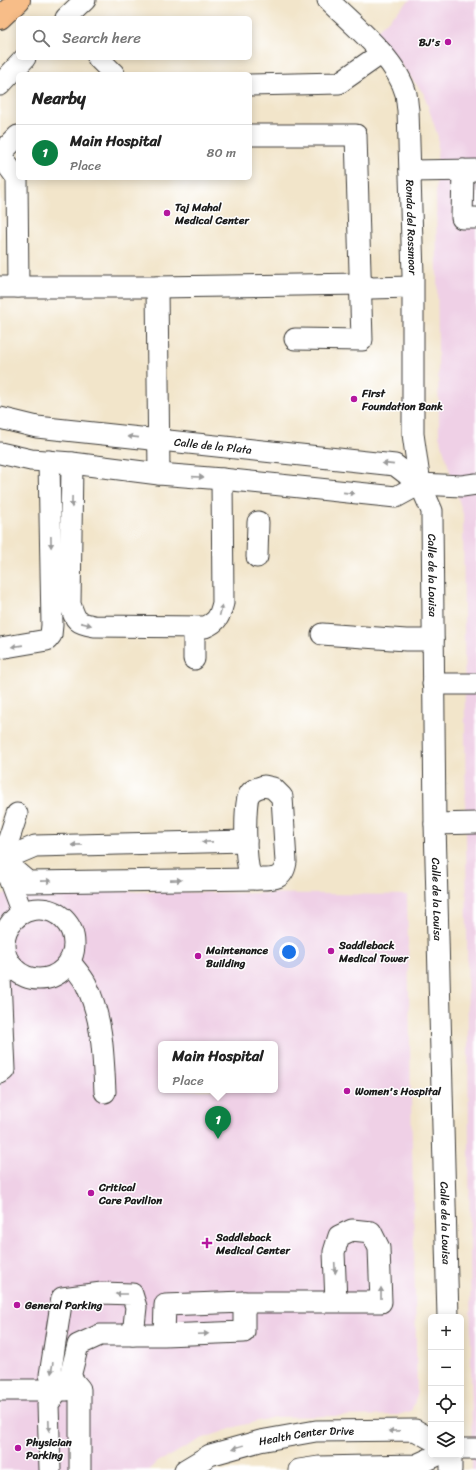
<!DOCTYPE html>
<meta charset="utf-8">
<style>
:root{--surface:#fff;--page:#f2f2f2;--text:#222;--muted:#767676;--line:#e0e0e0;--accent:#0b8043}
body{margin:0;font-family:Sriracha,sans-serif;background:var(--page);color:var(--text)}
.controls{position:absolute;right:12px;bottom:12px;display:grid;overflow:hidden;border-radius:6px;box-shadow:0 2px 10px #0003}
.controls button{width:36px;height:36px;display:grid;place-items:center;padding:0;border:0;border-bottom:1px solid var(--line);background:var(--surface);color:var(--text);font:20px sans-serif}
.you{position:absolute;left:289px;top:952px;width:14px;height:14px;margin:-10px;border:3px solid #fff;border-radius:50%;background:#1a73e8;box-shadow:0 0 0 6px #1a73e833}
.badge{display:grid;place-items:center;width:26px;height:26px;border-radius:50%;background:var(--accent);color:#fff;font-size:13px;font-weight:700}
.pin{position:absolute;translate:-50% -33px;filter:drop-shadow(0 1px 2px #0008)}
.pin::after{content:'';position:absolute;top:21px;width:14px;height:12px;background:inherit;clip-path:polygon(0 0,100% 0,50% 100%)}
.popup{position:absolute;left:158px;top:1041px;width:120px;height:52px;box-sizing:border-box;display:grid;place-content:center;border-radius:6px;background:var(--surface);filter:drop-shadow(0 1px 3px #0005);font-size:13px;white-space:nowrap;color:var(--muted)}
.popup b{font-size:15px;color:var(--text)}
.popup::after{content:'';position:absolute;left:50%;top:100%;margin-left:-8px;border:8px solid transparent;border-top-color:var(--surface)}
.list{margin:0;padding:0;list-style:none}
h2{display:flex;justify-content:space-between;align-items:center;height:52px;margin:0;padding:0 16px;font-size:17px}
h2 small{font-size:13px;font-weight:400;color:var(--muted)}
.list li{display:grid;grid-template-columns:26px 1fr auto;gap:12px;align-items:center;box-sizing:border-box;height:56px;padding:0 16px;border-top:1px solid var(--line)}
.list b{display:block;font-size:15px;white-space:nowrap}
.list p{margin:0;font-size:13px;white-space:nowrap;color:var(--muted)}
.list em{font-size:13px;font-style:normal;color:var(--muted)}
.icon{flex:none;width:22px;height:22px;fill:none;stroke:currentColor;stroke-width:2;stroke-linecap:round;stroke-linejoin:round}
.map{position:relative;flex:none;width:476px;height:1470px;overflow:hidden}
.search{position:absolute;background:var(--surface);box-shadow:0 2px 10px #0003;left:16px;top:16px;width:236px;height:44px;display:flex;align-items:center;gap:10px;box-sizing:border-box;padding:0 14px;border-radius:6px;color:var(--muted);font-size:15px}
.panel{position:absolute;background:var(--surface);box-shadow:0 2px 10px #0003;left:16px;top:72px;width:236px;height:108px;border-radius:6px}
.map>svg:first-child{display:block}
</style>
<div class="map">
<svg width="476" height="1470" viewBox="0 0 476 1470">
<rect width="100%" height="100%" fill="#fff"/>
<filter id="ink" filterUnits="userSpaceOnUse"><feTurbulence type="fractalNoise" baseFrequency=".025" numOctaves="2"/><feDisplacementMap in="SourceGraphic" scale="8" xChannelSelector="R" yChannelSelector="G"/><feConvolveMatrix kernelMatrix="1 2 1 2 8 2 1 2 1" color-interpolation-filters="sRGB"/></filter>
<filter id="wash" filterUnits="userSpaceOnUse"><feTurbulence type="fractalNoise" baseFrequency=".012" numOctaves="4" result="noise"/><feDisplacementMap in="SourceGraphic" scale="16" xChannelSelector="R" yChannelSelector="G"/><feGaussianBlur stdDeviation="0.9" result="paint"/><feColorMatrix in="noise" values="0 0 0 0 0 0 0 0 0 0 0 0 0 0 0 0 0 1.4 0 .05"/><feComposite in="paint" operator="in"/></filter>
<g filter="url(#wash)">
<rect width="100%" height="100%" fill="#f2e5ca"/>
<g fill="#efd0e6" fill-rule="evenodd">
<path d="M410,0h66v1470h-4l-9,-956 -24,-79 -3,-246 2,-52 -14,-43 -49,-62z"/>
<path d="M21,890l386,5 10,501 -6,15 -13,4 -124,2 -35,9 -38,13 -43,23 -10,8h-148v-575zM161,1044h114v46h-114z"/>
</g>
</g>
<g filter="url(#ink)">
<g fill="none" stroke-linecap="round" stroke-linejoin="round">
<defs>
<g id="minor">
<path id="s1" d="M328,0c25,25 69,59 78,94 1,5 1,11 2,16l5,165v159l7,50 12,27v6l3,307 13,493"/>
<path d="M66,18l19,-18"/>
<path d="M98,58l16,16"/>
<path d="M0,85l25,-27"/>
<path d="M250,85l89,-2 43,-30"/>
<path d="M250,135h106l6,205 -67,-1"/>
<path d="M0,154l18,-18"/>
<path d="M0,155l17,23 1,109"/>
<path d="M463,170l-1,48h14"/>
<path d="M410,171l66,-1"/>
<path d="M0,287h157l204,-3 10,4 41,-1"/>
<path d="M157,287l2,187"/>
<path id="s2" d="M0,418l37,9 358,38 25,19"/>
<path d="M0,453l31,7 41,3 87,11 63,5 174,18 24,-13 42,2 14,-2"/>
<path d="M72,463l-2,141c6,17 6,19 24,22l111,1c13,-5 15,-12 18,-24l-1,-124"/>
<path d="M257,557l1,-35"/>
<path d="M194,627v32"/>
<path d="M322,634l84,6h27"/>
<path d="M0,648l47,-8 4,-5 1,-10 -3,-164"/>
<path d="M433,684h43"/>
<path d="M264,786l9,2 9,9 4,65c-3,19 -14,17 -30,17 -2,-2 -5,-4 -6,-7 -5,-8 -6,-69 -1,-77 3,-6 9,-7 15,-9z"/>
<path d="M17,814l-15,46 20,53"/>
<path d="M435,824l41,-1"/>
<path d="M246,841l-211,5 -33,14 26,22 228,-3"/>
<circle cx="39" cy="944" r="35"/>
<path d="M70,962c5,7 12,14 16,22 17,36 17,69 19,108"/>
<path d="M0,1073l4,-3 -4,-92 12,-13"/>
<path d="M244,1302h137l-2,-54 -8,-16 -19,-2 -13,6 -5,16 2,50"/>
<path d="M70,1377l10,12v81"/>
<path d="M0,1390h67"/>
<path d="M58,1390l-8,-15 12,-77 40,-5 30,1 4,13 -3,28"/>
<path d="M461,1449h15"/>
<path d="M50,1470l-2,-66 10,-14 12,-13 8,-32 22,-10h64l80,-3v-30l-79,3 -1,30"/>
<path id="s3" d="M185,1470l25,-15 50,-14 56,-10 99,-1 16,9"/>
<path d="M299,1470l20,-3 97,-2 22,-10"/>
<path d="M451,1470v-15"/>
</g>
<path id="major" d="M0,18l19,-18"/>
</defs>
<use href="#minor" stroke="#3c3a36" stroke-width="23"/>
<use href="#major" stroke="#3c3a36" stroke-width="24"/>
<use href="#minor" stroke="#fff" stroke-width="21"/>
<use href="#major" stroke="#f7bd88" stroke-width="22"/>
</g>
<defs><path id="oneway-solid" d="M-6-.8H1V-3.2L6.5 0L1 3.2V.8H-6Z"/></defs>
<g fill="#999">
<use href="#oneway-solid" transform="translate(133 437) rotate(-174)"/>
<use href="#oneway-solid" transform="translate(388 464) rotate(-174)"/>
<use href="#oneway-solid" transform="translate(198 477) rotate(4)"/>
<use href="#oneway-solid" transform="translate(349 493) rotate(6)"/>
<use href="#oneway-solid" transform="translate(72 502) rotate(91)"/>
<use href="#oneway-solid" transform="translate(51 542) rotate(89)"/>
<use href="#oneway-solid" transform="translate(221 610) rotate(-76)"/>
<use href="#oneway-solid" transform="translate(86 624) rotate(13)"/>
<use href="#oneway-solid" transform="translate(17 646) rotate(172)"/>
<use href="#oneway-solid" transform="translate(207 842) rotate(179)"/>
<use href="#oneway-solid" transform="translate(77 845) rotate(179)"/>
<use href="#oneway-solid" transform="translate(176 880) rotate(-1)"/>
<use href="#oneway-solid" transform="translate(46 881) rotate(-1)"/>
<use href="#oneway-solid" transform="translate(335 1268) rotate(87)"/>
<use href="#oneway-solid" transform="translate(381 1293) rotate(-90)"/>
<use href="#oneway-solid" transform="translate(121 1294) rotate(-180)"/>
<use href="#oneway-solid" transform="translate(203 1334) rotate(-2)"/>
<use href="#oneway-solid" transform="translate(52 1368) rotate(99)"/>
<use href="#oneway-solid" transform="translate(49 1426) rotate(88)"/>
<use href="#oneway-solid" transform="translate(394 1431) rotate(179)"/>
<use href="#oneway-solid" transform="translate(238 1447) rotate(163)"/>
</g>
</g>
<g fill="#b5179e" stroke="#fff" stroke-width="1.5">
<circle cx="448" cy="42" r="4"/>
<circle cx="167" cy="213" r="4"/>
<circle cx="354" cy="399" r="4"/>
<circle cx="331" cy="951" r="4"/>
<circle cx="198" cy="956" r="4"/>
<circle cx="347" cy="1091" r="4"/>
<circle cx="91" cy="1193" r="4"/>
<path d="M205 1237h4v4h4v4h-4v4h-4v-4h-4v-4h4z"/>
<circle cx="17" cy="1305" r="4"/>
<circle cx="18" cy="1448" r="4"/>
</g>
<g text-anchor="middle" stroke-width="3" stroke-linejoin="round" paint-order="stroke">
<g font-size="11" font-weight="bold" fill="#1c1c1c" stroke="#fff" text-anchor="start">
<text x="440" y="46" text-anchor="end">BJ's</text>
<text x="175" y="211">Taj Mahal<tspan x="175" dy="13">Medical Center</tspan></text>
<text x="362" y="397">First<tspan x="362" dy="13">Foundation Bank</tspan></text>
<text x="339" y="949">Saddleback<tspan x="339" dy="13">Medical Tower</tspan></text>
<text x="206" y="954">Maintenance<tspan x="206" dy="13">Building</tspan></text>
<text x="355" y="1095">Women's Hospital</text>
<text x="99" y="1191">Critical<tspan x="99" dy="13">Care Pavilion</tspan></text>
<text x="216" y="1241">Saddleback<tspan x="216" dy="13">Medical Center</tspan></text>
<text x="25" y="1309">General Parking</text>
<text x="26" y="1446">Physician<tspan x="26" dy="13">Parking</tspan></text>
</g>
<g font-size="11" fill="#1c1c1c" stroke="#fff">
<text dy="4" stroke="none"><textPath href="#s1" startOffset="257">Ronda del Rossmoor</textPath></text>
<text dy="4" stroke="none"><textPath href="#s2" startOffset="215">Calle de la Plata</textPath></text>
<text dy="4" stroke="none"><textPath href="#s1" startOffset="608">Calle de la Louisa</textPath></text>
<text dy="4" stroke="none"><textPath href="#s1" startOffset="932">Calle de la Louisa</textPath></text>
<text dy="4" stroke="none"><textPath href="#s1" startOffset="1256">Calle de la Louisa</textPath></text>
<text dy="4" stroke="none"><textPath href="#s3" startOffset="128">Health Center Drive</textPath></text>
</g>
</g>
</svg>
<div class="controls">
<button>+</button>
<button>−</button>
<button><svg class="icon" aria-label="locate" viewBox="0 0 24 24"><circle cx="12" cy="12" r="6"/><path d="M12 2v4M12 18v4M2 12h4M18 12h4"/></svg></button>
<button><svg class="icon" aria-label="layers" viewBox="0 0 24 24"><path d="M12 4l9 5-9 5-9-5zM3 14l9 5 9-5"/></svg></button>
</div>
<div class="you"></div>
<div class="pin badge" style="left:218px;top:1139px">1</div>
<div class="popup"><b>Main Hospital</b>Place</div>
<div class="search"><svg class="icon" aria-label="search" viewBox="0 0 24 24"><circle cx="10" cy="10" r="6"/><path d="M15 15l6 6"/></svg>Search here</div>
<section class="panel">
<h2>Nearby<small></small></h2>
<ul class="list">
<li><span class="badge">1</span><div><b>Main Hospital</b><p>Place</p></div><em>80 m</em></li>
</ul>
</section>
</div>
